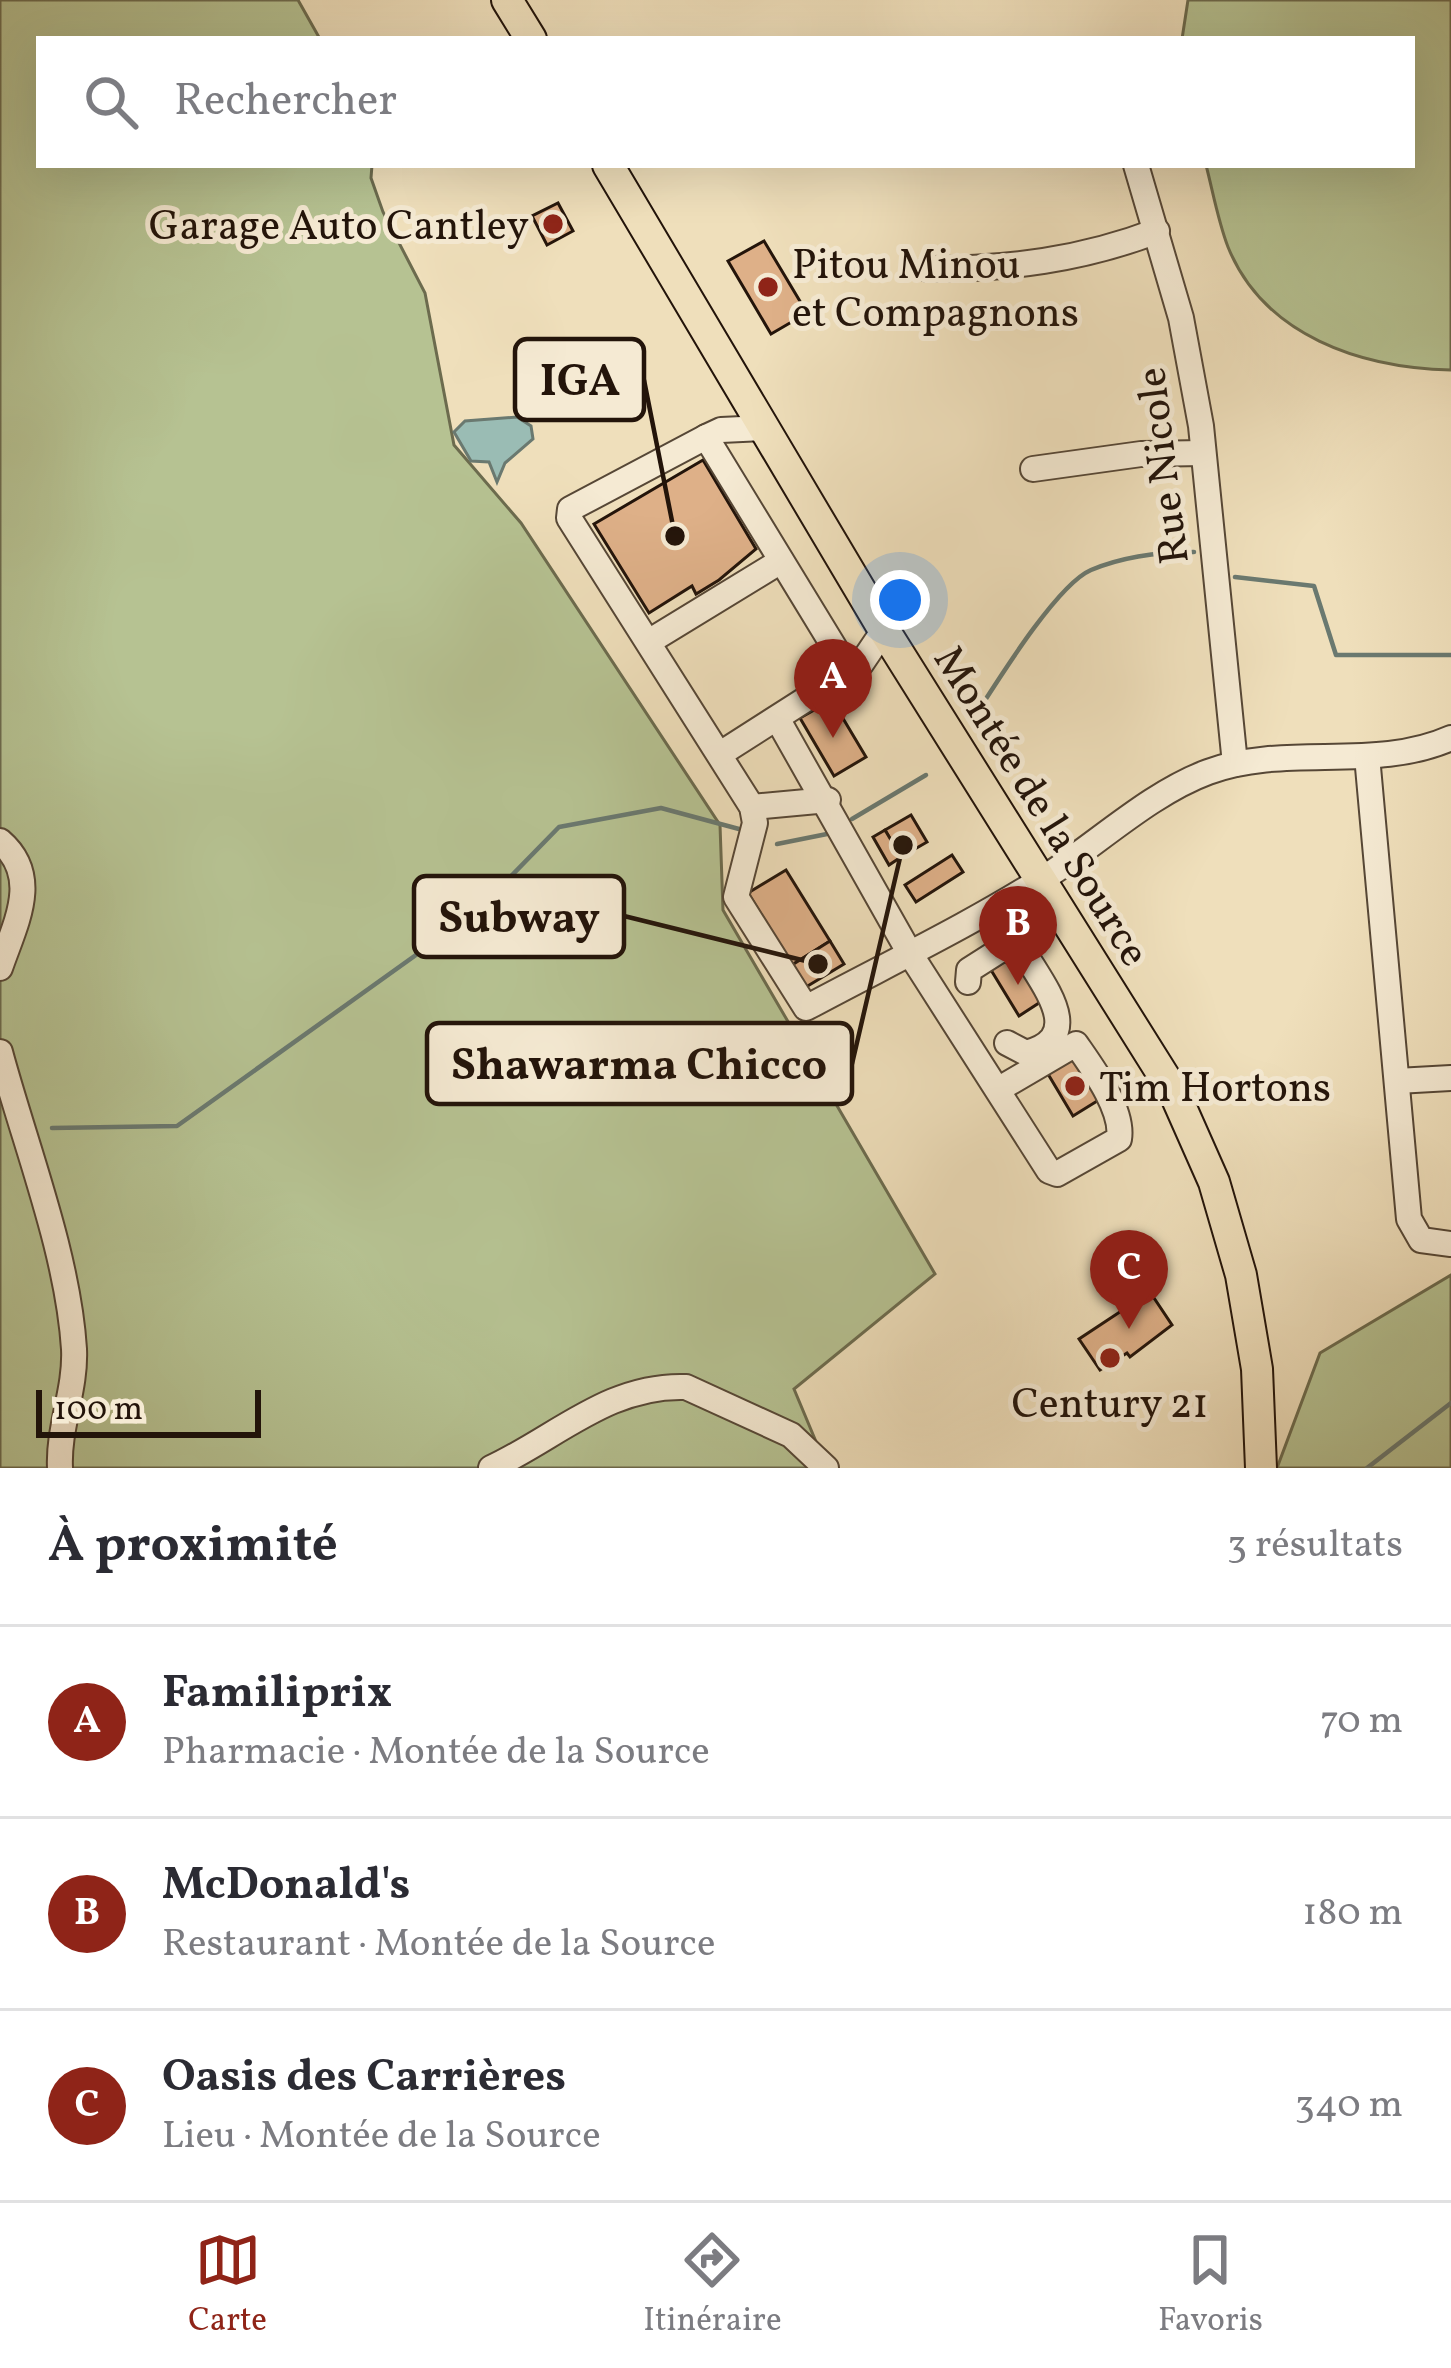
<!DOCTYPE html>
<html lang="fr">
<meta charset="utf-8">
<style>
:root{--surface:#fff;--page:#f7f7f7;--text:#2b2b33;--muted:#7c7c81;--line:#e1e1e2;--accent:#8f2418}
body{margin:0;font-family:Vollkorn,serif;background:var(--page);color:var(--text)}
.scale{position:absolute;left:36px;bottom:30px;width:225px;box-sizing:border-box;padding-left:12px;border:6px solid #23140a;border-top:0;font-size:33px;line-height:42px;white-space:nowrap;color:#23140a;-webkit-text-stroke:9px #f5ead3;paint-order:stroke}
.you{position:absolute;left:900px;top:600px;width:42px;height:42px;margin:-30px;border:9px solid #fff;border-radius:50%;background:#1a73e8;box-shadow:0 0 0 18px #1a73e833}
.badge{display:grid;place-items:center;width:78px;height:78px;border-radius:50%;background:var(--accent);color:#fff;font-size:39px;font-weight:700}
.pin{position:absolute;translate:-50% -99px;filter:drop-shadow(0 3px 6px #0008)}
.pin::after{content:'';position:absolute;top:63px;width:42px;height:36px;background:inherit;clip-path:polygon(0 0,100% 0,50% 100%)}
.list{margin:0;padding:0;list-style:none}
h2{display:flex;justify-content:space-between;align-items:center;height:156px;margin:0;padding:0 48px;font-size:51px}
h2 small{font-size:39px;font-weight:400;color:var(--muted)}
.list li{display:grid;grid-template-columns:78px 1fr auto;gap:36px;align-items:center;box-sizing:border-box;height:192px;padding:0 48px;border-top:3px solid var(--line)}
.list b{display:block;font-size:45px;white-space:nowrap}
.list p{margin:0;font-size:39px;white-space:nowrap;color:var(--muted)}
.list em{font-size:39px;font-style:normal;color:var(--muted)}
.icon{flex:none;width:66px;height:66px;fill:none;stroke:currentColor;stroke-width:2;stroke-linecap:round;stroke-linejoin:round}
.map{position:relative;flex:none;width:1451px;height:1468px;overflow:hidden}
.search{position:absolute;background:var(--surface);box-shadow:0 12px 48px #0002;left:36px;right:36px;top:36px;height:132px;display:flex;align-items:center;gap:30px;box-sizing:border-box;padding:0 42px;border-radius:0px;color:var(--muted);font-size:45px}
.sheet{height:732px;background:var(--surface)}
nav{display:flex;justify-content:space-around;align-items:center;box-sizing:border-box;height:168px;border-top:3px solid var(--line);background:var(--surface);font-size:33px;color:var(--muted)}
nav a{display:grid;justify-items:center;gap:6px}
nav .on{color:var(--accent)}
.map>svg:first-child{display:block}
</style>
<div class="map">
<svg width="1451" height="1468" viewBox="0 0 1451 1468">
<rect width="100%" height="100%" fill="#efdfbb"/>
<filter id="stains"><feTurbulence type="fractalNoise" baseFrequency=".00167" numOctaves="4"/><feColorMatrix values="0 0 0 0 .2 0 0 0 0 .09 0 0 0 0 .02 0 0 0 .5 -.17"/></filter>
<radialGradient id="worn" r=".72"><stop offset=".6" stop-color="#630" stop-opacity="0"/><stop offset="1" stop-color="#630" stop-opacity=".3"/></radialGradient>
<g fill="#b6c292" stroke="#6c6b4e" stroke-width="3">
<path d="M0,0h298l22,39h-281v126h333l-1,13 12,34 42,81 29,152 67,78 199,302 3,85 212,364 -141,115 33,79h-827z"/>
<path d="M1188,0h263v370c-90,-2 -187,-34 -223,-123 -10,-26 -15,-55 -22,-82h206v-126h-230z"/>
<path d="M1451,1275v193h-174l43,-115z"/>
</g>
<path fill="#9abcb4" stroke="#6a7970" stroke-width="3" d="M517,417l14,9 2,13 -28,24 -8,19 -8,-20 -18,-1 -17,-29 11,-11z"/>
<g fill="none" stroke-linecap="round" stroke-linejoin="round">
<g stroke="#6a7970" stroke-width="4.5">
<path d="M1235,577l79,9 22,69h115"/>
<path d="M973,719c22,-34 83,-134 118,-149 31,-13 70,-18 103,-18"/>
<path d="M852,819l74,-44"/>
<path d="M777,844l50,-10"/>
<path d="M52,1128l125,-2 299,-214 83,-85 102,-19 78,21"/>
<path d="M1367,1468l84,-65"/>
</g>
</g>
<g fill="#deb088" stroke="#23140a" stroke-width="3">
<path d="M558,203l15,28 -26,14 -15,-29z"/>
<path d="M764,241l43,72 -36,21 -43,-73z"/>
<path d="M703,460l53,89 -37,31 -23,14 -4,-8 -43,27 -55,-89z"/>
<path d="M832,700l34,57 -32,19 -34,-58z"/>
<path d="M911,815l16,27 -26,15 -16,-27z"/>
<path d="M885,830l16,27 -12,8 -16,-28z"/>
<path d="M952,855l11,17 -47,30 -11,-17z"/>
<path d="M786,870l44,71 -38,24 -44,-72z"/>
<path d="M830,941l14,23 -38,23 -14,-22z"/>
<path d="M1017,954l28,45 -26,17 -28,-46z"/>
<path d="M1077,1057l25,41 -29,18 -25,-42z"/>
<path d="M1150,1292l22,33 -42,32 -3,-4 -27,17 -21,-31z"/>
</g>
<g fill="none" stroke-linecap="round" stroke-linejoin="round">
<defs>
<g id="minor">
<path d="M1136,165l45,153 20,108 34,338"/>
<path d="M928,269c80,0 153,-9 229,-38"/>
<path d="M764,428l-43,2 -15,7 -136,72 -1,9 183,289 3,16 -19,74 70,111c80,-43 164,-83 241,-132 51,-33 104,-83 161,-104 77,-29 167,0 243,-34"/>
<path d="M706,437l144,236"/>
<path d="M1033,469l108,-15 62,-1"/>
<path d="M650,641l131,-80"/>
<path d="M778,720l131,232 140,219 8,3 62,-35c5,-29 -27,-72 -43,-95l-77,45"/>
<path d="M720,754l141,-90 23,-34"/>
<path d="M1367,756l42,463 12,21 30,4"/>
<path d="M752,807l76,-7"/>
<path d="M0,841c42,36 15,83 0,127"/>
<path d="M968,982l1,-12 33,-21 23,5c20,34 61,83 1,99l-19,-10"/>
<path d="M0,1052c25,93 68,201 74,297 2,41 -16,78 -14,119"/>
<path d="M1397,1081l54,-3"/>
<path d="M491,1468c65,-30 118,-84 195,-81l105,48 35,33"/>
</g>
<g id="major">
<path d="M507,0l24,39"/>
<path d="M608,165l276,465 291,464 39,88 27,93 16,94 4,99"/>
</g>
</defs>
<use href="#minor" stroke="#564736" stroke-width="28"/>
<use href="#major" stroke="#23140a" stroke-width="34"/>
<use href="#minor" stroke="#f5ead3" stroke-width="24"/>
<use href="#major" stroke="#efdfbb" stroke-width="30"/>
</g>
<g fill="#8f2418" stroke="#f5ead3" stroke-width="4.5">
<circle cx="553" cy="224" r="12"/>
<circle cx="768" cy="287" r="12"/>
<circle cx="1075" cy="1086" r="12"/>
<circle cx="1110" cy="1358" r="12"/>
</g>
<g text-anchor="middle" stroke-width="10" stroke-linejoin="round" paint-order="stroke">
<g font-size="42" fill="#23140a" stroke="#f5ead3" text-anchor="start">
<text x="529" y="239" text-anchor="end">Garage Auto Cantley</text>
<text x="792" y="278">Pitou Minou<tspan x="792" dy="48">et Compagnons</tspan></text>
<text x="1099" y="1101">Tim Hortons</text>
<text x="1110" y="1417" text-anchor="middle">Century 21</text>
</g>
<g font-size="42" fill="#23140a" stroke="#f5ead3">
<text transform="translate(1161 466) rotate(-97)" y="15">Rue Nicole</text>
<text transform="translate(1043 805) rotate(58)" y="15">Montée de la Source</text>
</g>
</g>
<path fill="none" stroke="#23140a" stroke-width="4.5" d="M675 536L644 380M818 964L624 916M903 845L852 1064"/>
<g fill="#23140a" stroke="#f5ead3" stroke-width="4.5">
<circle cx="675" cy="536" r="12"/>
<circle cx="818" cy="964" r="12"/>
<circle cx="903" cy="845" r="12"/>
</g>
<g fill="#f5ead3" stroke="#23140a" stroke-width="4.5">
<rect x="515" y="339" width="129" height="81" rx="12"/>
<rect x="414" y="876" width="210" height="81" rx="12"/>
<rect x="427" y="1023" width="425" height="81" rx="12"/>
</g>
<g font-size="45" text-anchor="middle" font-weight="bold" fill="#23140a">
<text x="580" y="395">IGA</text>
<text x="519" y="932">Subway</text>
<text x="639" y="1079">Shawarma Chicco</text>
</g>
<rect width="100%" height="100%" filter="url(#stains)"/>
<rect width="100%" height="100%" fill="url(#worn)"/>
</svg>
<div class="scale">100 m</div>
<div class="you"></div>
<div class="pin badge" style="left:833px;top:738px">A</div>
<div class="pin badge" style="left:1018px;top:985px">B</div>
<div class="pin badge" style="left:1129px;top:1329px">C</div>
<div class="search"><svg class="icon" aria-label="search" viewBox="0 0 24 24"><circle cx="10" cy="10" r="6"/><path d="M15 15l6 6"/></svg>Rechercher</div>
</div>
<section class="sheet">
<h2>À proximité<small>3 résultats</small></h2>
<ul class="list">
<li><span class="badge">A</span><div><b>Familiprix</b><p>Pharmacie · Montée de la Source</p></div><em>70 m</em></li>
<li><span class="badge">B</span><div><b>McDonald's</b><p>Restaurant · Montée de la Source</p></div><em>180 m</em></li>
<li><span class="badge">C</span><div><b>Oasis des Carrières</b><p>Lieu · Montée de la Source</p></div><em>340 m</em></li>
</ul>
</section>
<nav>
<a class="on"><svg class="icon" aria-label="map" viewBox="0 0 24 24"><path d="M3 6l6-2 6 2 6-2v14l-6 2-6-2-6 2zM9 4v14M15 6v14"/></svg>Carte</a>
<a><svg class="icon" aria-label="directions" viewBox="0 0 24 24"><path d="M12 3l9 9-9 9-9-9zM9 14v-3h6M13 9l2 2-2 2"/></svg>Itinéraire</a>
<a><svg class="icon" aria-label="saved" viewBox="0 0 24 24"><path d="M7 4h10v16l-5-4-5 4z"/></svg>Favoris</a>
</nav>
